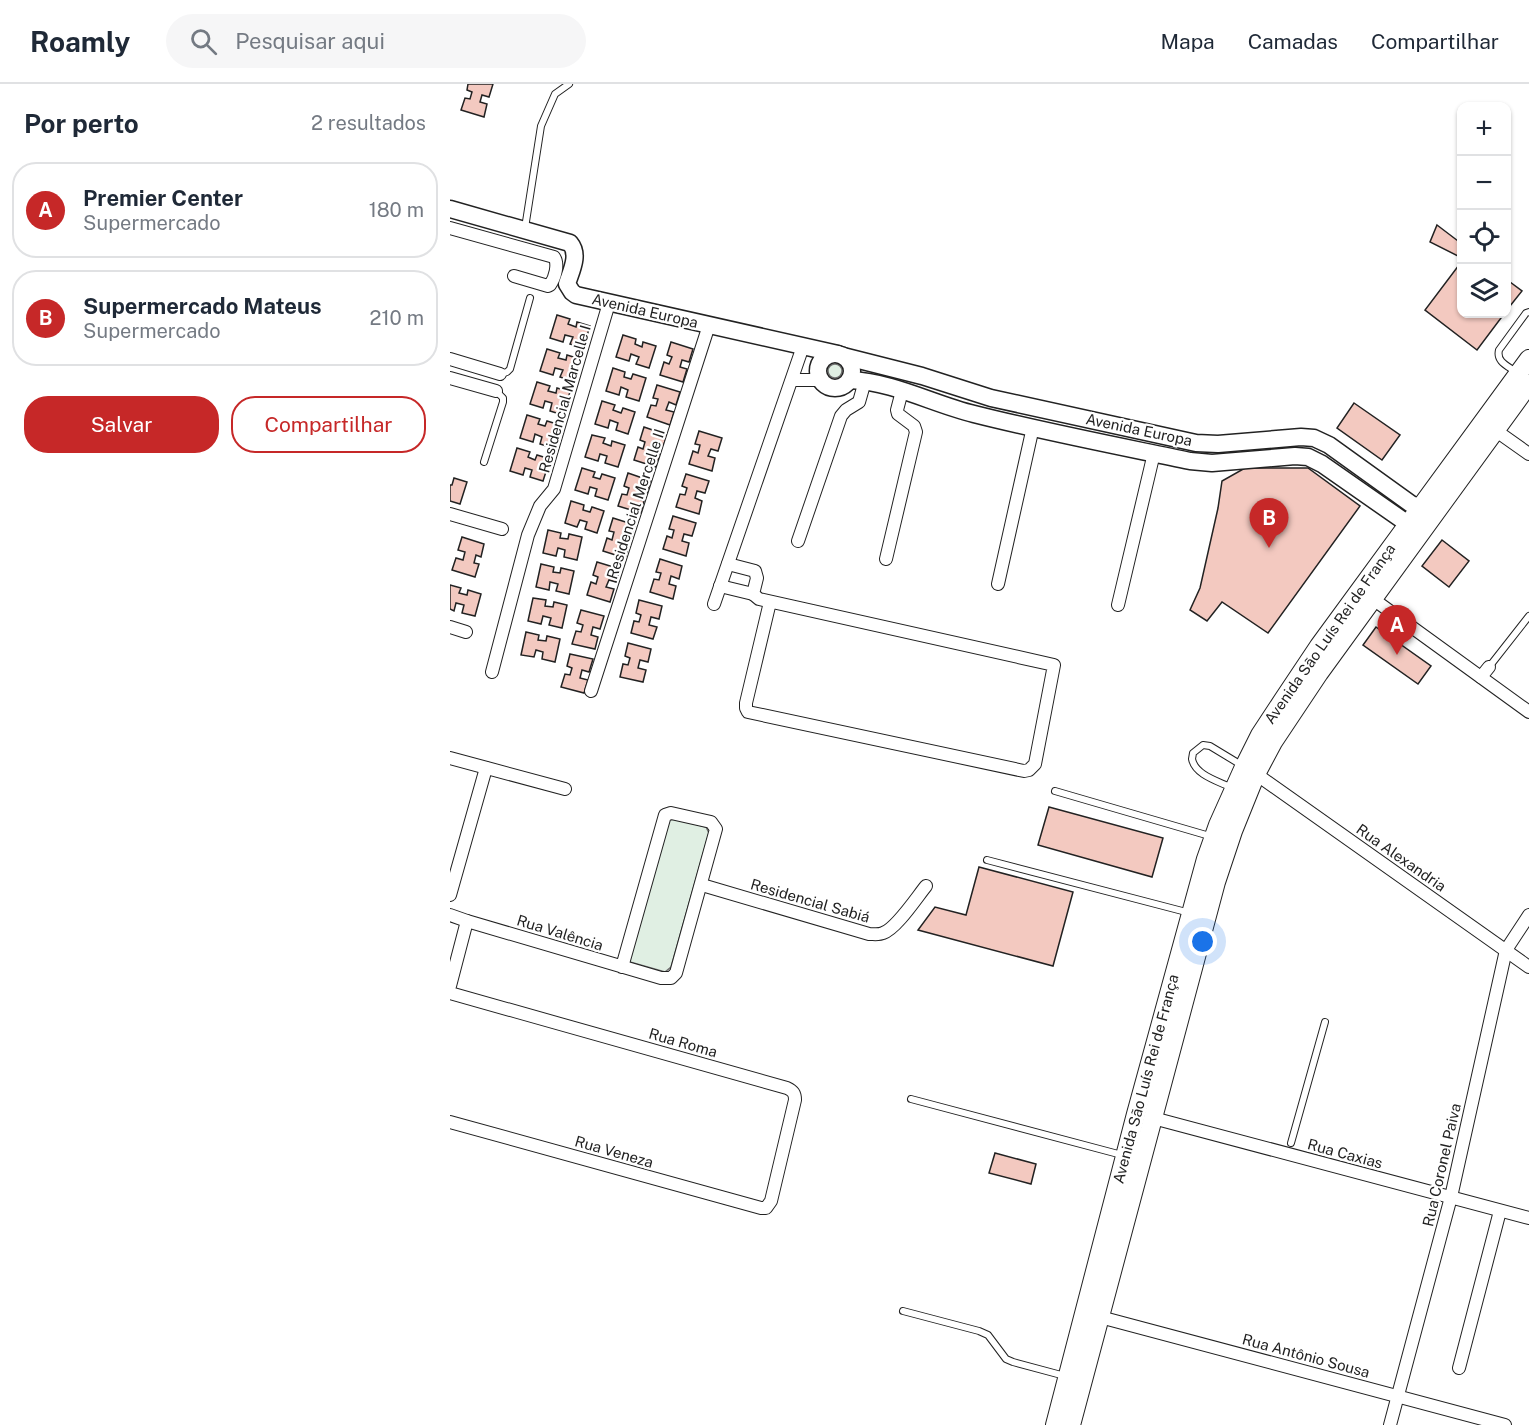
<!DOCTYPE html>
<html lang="pt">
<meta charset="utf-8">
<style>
:root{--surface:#fff;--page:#f6f6f7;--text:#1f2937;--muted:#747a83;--line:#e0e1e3;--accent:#c62828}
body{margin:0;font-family:"Public Sans",sans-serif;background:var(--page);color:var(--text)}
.controls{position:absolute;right:18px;top:18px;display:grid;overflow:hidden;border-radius:12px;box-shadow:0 2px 4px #0004}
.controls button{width:54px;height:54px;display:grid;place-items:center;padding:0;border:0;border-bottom:2px solid var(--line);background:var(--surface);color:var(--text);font:30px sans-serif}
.you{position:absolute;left:753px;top:858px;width:21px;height:21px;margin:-15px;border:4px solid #fff;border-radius:50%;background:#1a73e8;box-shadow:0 0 0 9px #1a73e833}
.badge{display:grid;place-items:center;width:39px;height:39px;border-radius:50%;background:var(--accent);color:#fff;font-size:20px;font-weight:700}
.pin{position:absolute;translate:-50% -50px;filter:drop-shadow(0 2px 3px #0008)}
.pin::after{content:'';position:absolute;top:32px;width:21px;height:18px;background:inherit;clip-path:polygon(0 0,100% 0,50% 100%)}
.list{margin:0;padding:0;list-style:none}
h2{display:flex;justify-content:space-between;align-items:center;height:78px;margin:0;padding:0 24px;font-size:26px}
h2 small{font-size:20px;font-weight:400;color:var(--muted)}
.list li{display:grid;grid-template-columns:39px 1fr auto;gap:18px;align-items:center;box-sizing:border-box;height:96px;margin:0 12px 12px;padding:0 12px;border:2px solid var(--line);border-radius:24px}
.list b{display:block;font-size:22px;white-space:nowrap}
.list p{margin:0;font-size:20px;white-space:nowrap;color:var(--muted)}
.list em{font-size:20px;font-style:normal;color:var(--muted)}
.actions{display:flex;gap:12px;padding:18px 24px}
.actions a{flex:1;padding:14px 0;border:2px solid var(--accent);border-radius:24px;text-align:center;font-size:21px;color:var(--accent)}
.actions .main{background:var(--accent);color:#fff}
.icon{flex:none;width:33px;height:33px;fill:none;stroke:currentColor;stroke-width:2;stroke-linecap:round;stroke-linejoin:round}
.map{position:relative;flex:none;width:1079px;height:1341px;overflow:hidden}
header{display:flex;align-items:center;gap:36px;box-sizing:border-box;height:84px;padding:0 30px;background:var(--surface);border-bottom:2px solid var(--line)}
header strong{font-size:28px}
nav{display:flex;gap:33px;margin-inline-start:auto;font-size:21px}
.search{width:420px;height:54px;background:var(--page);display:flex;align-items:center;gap:15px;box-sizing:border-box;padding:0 21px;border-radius:33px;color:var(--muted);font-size:22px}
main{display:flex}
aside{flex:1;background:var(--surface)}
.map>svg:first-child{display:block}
</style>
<header>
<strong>Roamly</strong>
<div class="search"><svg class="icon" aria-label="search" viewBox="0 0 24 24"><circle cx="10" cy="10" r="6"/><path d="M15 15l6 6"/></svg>Pesquisar aqui</div>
<nav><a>Mapa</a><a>Camadas</a><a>Compartilhar</a></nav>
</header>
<main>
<aside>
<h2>Por perto<small>2 resultados</small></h2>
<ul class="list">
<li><span class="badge">A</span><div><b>Premier Center</b><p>Supermercado</p></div><em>180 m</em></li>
<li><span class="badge">B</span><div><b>Supermercado Mateus</b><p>Supermercado</p></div><em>210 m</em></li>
</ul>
<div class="actions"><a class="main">Salvar</a><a>Compartilhar</a></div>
</aside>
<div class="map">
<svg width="1079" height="1341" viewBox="0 0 1079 1341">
<rect width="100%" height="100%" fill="#fff"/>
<g fill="#e0efe3" stroke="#6f6f6f" stroke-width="1.5">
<circle cx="385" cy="287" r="7"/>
<path d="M223,734l33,9 3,6 -38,134 -6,5 -35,-10 -1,-3 38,-138z"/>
</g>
<g fill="#f3c9c0" stroke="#222" stroke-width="1.5">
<path d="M18,0h25l-4,13 -7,-2 -2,7 7,2 -3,13 -23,-7 4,-12 5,1 2,-7 -5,-2z"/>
<path d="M987,141l25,19v14l-32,-16z"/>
<path d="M1012,177v53h42l-27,36 -52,-40z"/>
<path d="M1056,195l16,12 -16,20z"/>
<path d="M107,231l13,4 -2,5 8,3 1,-5 13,4 -7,22 -13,-4 3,-7 -8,-2 -2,7 -13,-4z"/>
<path d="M173,251l13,4 -1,5 7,3 1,-5 13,4 -7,22 -13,-4 3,-7 -8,-3 -2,7 -13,-4z"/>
<path d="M221,258l22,7 -4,13 -7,-2 -2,7 7,2 -4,13 -23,-7 4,-13 5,2 3,-7 -5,-2z"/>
<path d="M97,265l13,4 -2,5 8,2 1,-5 13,4 -7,22 -13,-4 3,-7 -8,-2 -2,7 -13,-4z"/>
<path d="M163,284l12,4 -1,5 7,2 2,-5 13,4 -7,23 -13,-4 2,-7 -7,-3 -2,8 -13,-4z"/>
<path d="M87,298l13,4 -2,5 8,2 1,-5 13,4 -7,23 -13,-4 2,-8 -7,-2 -2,7 -13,-4z"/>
<path d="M207,301l23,7 -4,13 -7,-3 -3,8 8,2 -4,13 -23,-8 4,-12 5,1 2,-7 -5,-1z"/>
<path d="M152,317l13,4 -2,5 8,3 2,-5 12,4 -7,22 -12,-4 2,-7 -8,-3 -2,8 -13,-4z"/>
<path d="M904,319l46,32 -18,25 -45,-32z"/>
<path d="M77,331l13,4 -2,5 7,2 2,-5 13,4 -7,23 -13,-4 2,-7 -7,-3 -2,8 -13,-4z"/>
<path d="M194,343l23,8 -4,12 -8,-2 -2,7 7,2 -4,13 -22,-7 4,-13 5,2 2,-7 -5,-2z"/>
<path d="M249,347l23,7 -4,13 -7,-2 -3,7 7,2 -3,13 -23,-7 4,-13 5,2 2,-8 -5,-1z"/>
<path d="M142,351l13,3 -2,5 8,3 1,-5 13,4 -7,22 -13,-4 2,-7 -7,-2 -2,7 -13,-4z"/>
<path d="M67,364l13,4 -2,5 7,3 2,-5 13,4 -7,22 -13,-4 2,-7 -7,-2 -2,7 -13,-4z"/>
<path d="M132,384l13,4 -2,5 7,2 2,-5 13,4 -7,22 -13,-4 2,-7 -7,-2 -2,7 -13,-4z"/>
<path d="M795,384h63l52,38 -92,127 -46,-31 -15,19 -17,-11 10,-22 18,-80 4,-27z"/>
<path d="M178,389l23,8 -4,12 -7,-2 -3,7 7,3 -3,12 -23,-7 4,-12 5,1 2,-7 -5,-2z"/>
<path d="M236,390l23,7 -4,12 -8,-2 -2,7 7,3 -3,13 -23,-7 4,-13 5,1 2,-7 -5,-2z"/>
<path d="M4,394l13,4 -7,22 -10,-3v-16h2z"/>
<path d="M121,417l13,4 -1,5 7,2 2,-5 12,4 -7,22 -12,-4 2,-7 -7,-2 -3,7 -12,-4z"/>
<path d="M223,432l23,7 -4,13 -8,-2 -2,7 7,2 -3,13 -23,-7 4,-13 5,2 2,-8 -5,-1z"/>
<path d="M163,434l22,7 -4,13 -7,-2 -2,7 7,2 -4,13 -22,-7 4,-13 5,2 2,-8 -5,-1z"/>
<path d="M98,446l13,3 -1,5 8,1 1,-5 13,3 -5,23 -13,-3 1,-7 -7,-2 -2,8 -13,-3z"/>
<path d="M12,453l22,7 -3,13 -5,-2 -2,8 5,1 -4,13 -23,-7 4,-12 7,2 2,-8 -7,-2z"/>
<path d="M992,456l27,21 -20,26 -27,-21z"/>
<path d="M210,475l22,7 -3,13 -8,-3 -2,8 7,2 -3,13 -23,-7 4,-13 5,1 2,-7 -5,-1z"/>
<path d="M147,478l23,7 -4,13 -7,-2 -3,7 8,2 -4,13 -23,-7 4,-13 5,2 2,-7 -5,-2z"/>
<path d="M91,480l13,3 -1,5 7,1 1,-5 13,3 -5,23 -13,-3 2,-7 -8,-2 -1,8 -13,-3z"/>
<path d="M0,501l11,3 -2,5 8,2 1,-5 13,4 -6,22 -13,-3 2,-8 -8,-2 -2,8 -4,-2z"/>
<path d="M83,514l13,2 -1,6 8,1 1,-5 13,3 -5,23 -13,-3 2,-7 -8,-2 -2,8 -13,-3z"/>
<path d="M189,516l23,6 -3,13 -8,-2 -2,8 8,2 -4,12 -22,-6 3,-12 5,1 2,-7 -5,-2z"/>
<path d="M131,526l23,6 -4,13 -7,-2 -2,8 7,2 -3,12 -23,-5 4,-13 5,1 2,-7 -6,-2z"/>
<path d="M926,543l55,39 -13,18 -55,-39z"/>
<path d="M76,548l13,3 -1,5 8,1 1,-5 13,3 -5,23 -13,-3 1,-7 -7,-2 -2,7 -13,-2z"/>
<path d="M178,559l23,6 -3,13 -8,-2 -2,8 8,2 -3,12 -23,-5 3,-13 5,1 2,-7 -5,-2z"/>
<path d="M120,570l23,5 -4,13 -7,-2 -2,8 8,2 -4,13 -23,-6 4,-13 5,1 2,-7 -5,-2z"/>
<path d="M599,723l114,31 -11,39 -114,-32z"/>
<path d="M529,783l94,25 -20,74 -135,-36 17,-23 31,8z"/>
<path d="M545,1069l41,11 -5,20 -42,-11z"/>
</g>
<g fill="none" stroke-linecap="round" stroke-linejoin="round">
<defs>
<g id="lane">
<path d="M75,144l16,-102 14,-32 14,-10"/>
<path d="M1066,288c-8,-6 -20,-10 -17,-22l27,-37 3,-1"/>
<path d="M50,290l7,-2 3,-3 20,-71"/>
<path d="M34,378l19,-60v-4l-7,-7"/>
<path d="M1039,583l40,-51"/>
<path d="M782,704c-14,-7 -37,-13 -40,-29l1,-6 10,-8 7,1 33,20"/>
<path d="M605,707l158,46"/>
<path d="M537,776l203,53"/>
<path d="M461,1015l211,56"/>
<path d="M841,1059l34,-121"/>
<path d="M453,1227l76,20 9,4 18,24 7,3 52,14"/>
</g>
<g id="street">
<path d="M0,144l104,29c5,7 1,21 -4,28l-2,1 -34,-10"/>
<path d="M0,275l50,15"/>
<path d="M0,294l46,13"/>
<path d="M343,296h28"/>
<path d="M1045,346l34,24"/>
<path d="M0,430l52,15"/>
<path d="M348,457l43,-125 5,-6 13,-8 6,-21"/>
<path d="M436,475l30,-127 -2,-6 -16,-12 -1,-4 5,-19"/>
<path d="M278,480l27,7 2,7 -4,16 6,5 295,66 -19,99 -6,6 -5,1 -276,-59 -2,-4v-5l24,-101"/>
<path d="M548,500l35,-157"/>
<path d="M270,502l33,8"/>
<path d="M923,515l156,113"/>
<path d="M264,520l87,-252"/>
<path d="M668,521l36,-152"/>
<path d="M0,543l16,5"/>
<path d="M42,588l36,-137 12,-29 14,-17 55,-186"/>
<path d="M1031,593l8,-10"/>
<path d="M141,607l118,-366"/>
<path d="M0,674l115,31"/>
<path d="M806,690l273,193"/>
<path d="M252,801l167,49c5,0 10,1 14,-1 13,-4 34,-36 43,-47"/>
<path d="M0,811l36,-127"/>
<path d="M0,831l17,6 194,57h10l5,-5 40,-144 -5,-7 -40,-9 -6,2 -43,152"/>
<path d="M0,902l17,-65"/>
<path d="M0,909l337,95c6,3 8,5 8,12l-24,101 -5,7h-5l-311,-86"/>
<path d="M703,1034l376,100"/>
<path d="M650,1233l405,108"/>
<path d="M1009,1284l41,-157"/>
<path d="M940,1341l61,-228 55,-247 23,-35"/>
</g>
<g id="secondary">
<path d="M0,125l120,34c10,12 1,28 -3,41l5,8 4,3 262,59"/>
<circle cx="385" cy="287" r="17"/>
<path d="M393,272l79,20 69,22 205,45 22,1 83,-7 13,1 15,7 82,59 4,2 7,-1"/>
<path d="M400,296c44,2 83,24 124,34 71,18 144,32 216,47l22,2 83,-7 13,1 14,7 86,60 13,3"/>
</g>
<g id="primary">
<path d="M605,1341l81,-311 70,-255 12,-34 26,-58 16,-32 23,-35 36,-54 210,-287"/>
<path d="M621,1341l145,-543 17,-51 23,-57 17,-32 46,-69 210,-289"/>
</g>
</defs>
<use href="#lane" stroke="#222" stroke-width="8"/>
<use href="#street" stroke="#222" stroke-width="14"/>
<use href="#secondary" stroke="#222" stroke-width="19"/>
<use href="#primary" stroke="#222" stroke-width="20"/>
<use href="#lane" stroke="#fff" stroke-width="6"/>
<use href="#street" stroke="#fff" stroke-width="12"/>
<use href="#secondary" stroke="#fff" stroke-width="16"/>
<use href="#primary" stroke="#fff" stroke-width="18"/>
</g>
<g text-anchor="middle" stroke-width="4.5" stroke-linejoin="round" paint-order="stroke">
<g font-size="15" fill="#222" stroke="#fff">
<text transform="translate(195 227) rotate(13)" y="5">Avenida Europa</text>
<text transform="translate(115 315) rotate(-74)" y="5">Residencial Marcelle I</text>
<text transform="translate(689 346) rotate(12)" y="5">Avenida Europa</text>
<text transform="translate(186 420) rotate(-72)" y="5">Residencial Mercelle II</text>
<text transform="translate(880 550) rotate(-55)" y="5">Avenida São Luís Rei de França</text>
<text transform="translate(951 774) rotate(35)" y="5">Rua Alexandria</text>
<text transform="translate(360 817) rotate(16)" y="5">Residencial Sabiá</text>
<text transform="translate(110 849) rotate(17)" y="5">Rua Valência</text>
<text transform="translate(233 959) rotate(16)" y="5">Rua Roma</text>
<text transform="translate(696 995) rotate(-75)" y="5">Avenida São Luís Rei de França</text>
<text transform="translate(164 1068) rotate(16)" y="5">Rua Veneza</text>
<text transform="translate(895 1070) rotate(15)" y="5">Rua Caxias</text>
<text transform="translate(992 1081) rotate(-77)" y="5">Rua Coronel Paiva</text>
<text transform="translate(856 1272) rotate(15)" y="5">Rua Antônio Sousa</text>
</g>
</g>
</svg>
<div class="controls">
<button>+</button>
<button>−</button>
<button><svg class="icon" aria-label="locate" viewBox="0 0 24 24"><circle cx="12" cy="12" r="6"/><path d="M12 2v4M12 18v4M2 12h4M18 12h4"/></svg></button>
<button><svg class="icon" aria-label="layers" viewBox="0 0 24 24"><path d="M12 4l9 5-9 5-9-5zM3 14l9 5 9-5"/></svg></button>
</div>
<div class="you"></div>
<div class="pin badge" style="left:947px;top:571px">A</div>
<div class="pin badge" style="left:819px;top:464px">B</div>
</div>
</main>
